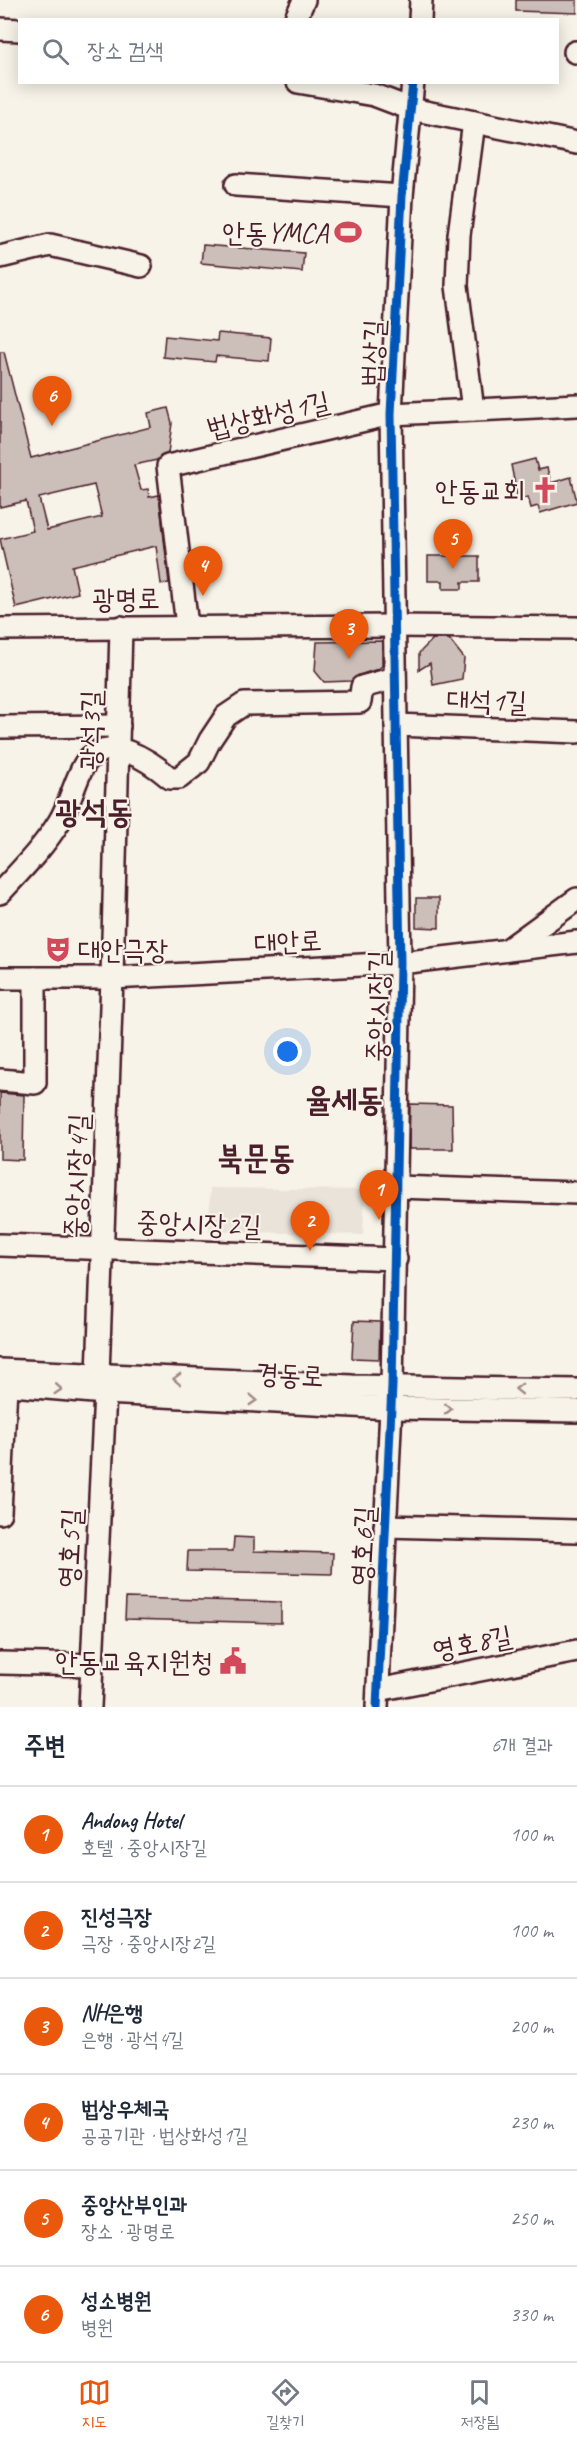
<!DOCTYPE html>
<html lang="ko">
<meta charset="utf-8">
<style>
:root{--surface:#fff;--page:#f2f2f3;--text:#1f2937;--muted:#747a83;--line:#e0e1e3;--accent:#ea580c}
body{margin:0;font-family:Caveat,"Poor Story",sans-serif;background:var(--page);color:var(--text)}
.you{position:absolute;left:288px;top:1052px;width:21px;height:21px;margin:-15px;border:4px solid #fff;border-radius:50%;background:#1a73e8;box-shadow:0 0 0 9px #1a73e833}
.badge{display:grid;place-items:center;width:39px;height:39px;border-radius:50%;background:var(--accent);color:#fff;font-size:20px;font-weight:700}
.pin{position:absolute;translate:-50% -50px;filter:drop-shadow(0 2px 3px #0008)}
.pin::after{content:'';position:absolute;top:32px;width:21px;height:18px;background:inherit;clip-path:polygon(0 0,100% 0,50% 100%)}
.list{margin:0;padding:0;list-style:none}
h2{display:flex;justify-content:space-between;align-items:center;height:78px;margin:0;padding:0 24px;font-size:26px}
h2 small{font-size:20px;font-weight:400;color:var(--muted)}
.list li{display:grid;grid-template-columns:39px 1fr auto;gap:18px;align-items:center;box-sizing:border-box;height:96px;padding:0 24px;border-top:2px solid var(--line)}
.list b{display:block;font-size:22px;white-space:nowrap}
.list p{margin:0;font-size:20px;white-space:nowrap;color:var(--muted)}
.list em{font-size:20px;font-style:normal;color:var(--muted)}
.icon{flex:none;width:33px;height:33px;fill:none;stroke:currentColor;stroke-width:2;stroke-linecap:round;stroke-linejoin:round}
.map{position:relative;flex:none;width:577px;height:1707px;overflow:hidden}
.search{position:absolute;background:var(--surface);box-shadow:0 3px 15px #0003;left:18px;right:18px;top:18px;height:66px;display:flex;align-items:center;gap:15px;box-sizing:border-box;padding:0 21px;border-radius:0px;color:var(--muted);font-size:22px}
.sheet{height:654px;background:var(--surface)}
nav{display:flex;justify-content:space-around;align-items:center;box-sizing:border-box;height:84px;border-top:2px solid var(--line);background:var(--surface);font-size:16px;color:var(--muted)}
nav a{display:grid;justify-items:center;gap:3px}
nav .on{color:var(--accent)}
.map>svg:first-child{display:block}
</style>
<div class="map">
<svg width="577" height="1707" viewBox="0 0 577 1707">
<rect width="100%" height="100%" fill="#f7f3e8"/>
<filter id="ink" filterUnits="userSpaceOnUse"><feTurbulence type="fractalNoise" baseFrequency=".0167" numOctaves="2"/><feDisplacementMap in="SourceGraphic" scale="12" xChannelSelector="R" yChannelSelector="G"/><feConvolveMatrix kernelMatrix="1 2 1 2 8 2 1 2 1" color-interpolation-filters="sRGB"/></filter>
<g filter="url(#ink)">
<path fill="#eae3da" d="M210,1188l155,2 -2,45 -154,-4z"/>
<g fill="#ccbfb9" stroke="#4a1f2b" stroke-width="1.5" fill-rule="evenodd">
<path d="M516,0h61v13l-61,-2z"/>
<path d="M203,245l101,8 -2,19 -101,-9z"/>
<path d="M218,333l53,5 -2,23 -53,-5 -1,6 -52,-5 2,-21 52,5z"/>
<path d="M0,352h4l27,106 120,-31 -3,-14 20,-5 4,15 -4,30 -11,7 -23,5 7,25 7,-1 1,8 10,-2 10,88 -8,1 -5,-38 -84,20 6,27 -62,15 -16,-69 33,-8 -7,-30 -26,6zM94,485l8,32 -55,13 -8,-32z"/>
<path d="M535,459l3,11 9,-2 4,15 20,-6 6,25 -37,11 -2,-7 -7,2 -3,-11 -10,3 -7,-35z"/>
<path d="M428,556h51v26h-17v7h-19v-8h-15z"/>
<path d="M433,639h16l15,19 -2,21 -29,6 -3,-22 -11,7v-17z"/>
<path d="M382,641v25l-4,3 -19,6 -8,6 -27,1 -9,-11 2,-29z"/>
<path d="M416,898h23v30l-23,-1z"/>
<path d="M0,1093l24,2 -1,65 -23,-1z"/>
<path d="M410,1104l42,1 1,44h-44z"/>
<path d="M354,1321l26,1 -1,37 -27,-1z"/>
<path d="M234,1537l20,1v13l79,2 -1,21 -145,-3 1,-20h45z"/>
<path d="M126,1598l155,4v21l-156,-4z"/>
</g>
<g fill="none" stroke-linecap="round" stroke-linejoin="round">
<defs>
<g id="minor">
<path d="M295,20l9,-20"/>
<path d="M420,20l1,-20"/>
<path d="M0,29l20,1"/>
<path d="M575,52h2"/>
<path d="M298,82l76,13 37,14 166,34"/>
<path d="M236,185l166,11"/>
<path d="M0,257l50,-12 91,21"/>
<path d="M473,410l-16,-124 2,-51 15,-113"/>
<path d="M187,626l-19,-160 223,-52 186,-9"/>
<path d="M0,629l394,-3 183,2"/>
<path d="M396,725l181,7"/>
<path d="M0,727l119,-1"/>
<path d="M0,893c21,-23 43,-45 59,-71 11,-17 17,-46 27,-60 22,-30 63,-2 84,16h9l20,-16 11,-22 16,-24 18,-12 116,-2 2,-15 33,-9"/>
<path d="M507,950l70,-51"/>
<path d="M0,978h112l288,-15 177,-21"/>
<path d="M0,1080l35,3v-105"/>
<path d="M397,1187l180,6"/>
<path d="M0,1245l396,14"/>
<path d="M0,1370l352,16 225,4"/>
<path d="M98,1375l14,-397 9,-351"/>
<path d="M0,1384l105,9 286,15 186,3"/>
<path d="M0,1513l6,-128"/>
<path d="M385,1526l192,5"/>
<path d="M0,1663l92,2"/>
<path d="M378,1690l199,-39"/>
<path d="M90,1707l15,-314"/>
<path d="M377,1707l15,-321 8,-423 -9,-549 11,-218 11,-114"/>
</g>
</defs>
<use href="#minor" stroke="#4a1f2b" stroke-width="26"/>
<use href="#minor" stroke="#f7f3e8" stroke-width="21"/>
<defs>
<path id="cycleway" d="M377,1707l15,-321 8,-423 -9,-549 11,-218 11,-114"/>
</defs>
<use href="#cycleway" stroke="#f7f3e8" stroke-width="13"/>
<use href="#cycleway" stroke="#0057b8" stroke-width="9"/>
</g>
<defs><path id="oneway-chevron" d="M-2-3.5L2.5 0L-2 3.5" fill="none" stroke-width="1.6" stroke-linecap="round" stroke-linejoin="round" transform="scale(1.5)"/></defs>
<g stroke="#a0898a">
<use href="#oneway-chevron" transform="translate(177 1379) rotate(-178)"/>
<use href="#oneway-chevron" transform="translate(58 1389) rotate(4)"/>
<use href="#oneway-chevron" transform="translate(519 1389) rotate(-179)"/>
<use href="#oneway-chevron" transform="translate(253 1400) rotate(3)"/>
<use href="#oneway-chevron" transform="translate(448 1409) rotate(1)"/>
</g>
</g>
<defs>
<symbol id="stadium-bare" viewBox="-9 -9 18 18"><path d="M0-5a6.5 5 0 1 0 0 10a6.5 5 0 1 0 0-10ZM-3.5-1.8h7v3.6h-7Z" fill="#d1495b" stroke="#f7f3e8" stroke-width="2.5" paint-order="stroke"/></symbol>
<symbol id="church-bare" viewBox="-9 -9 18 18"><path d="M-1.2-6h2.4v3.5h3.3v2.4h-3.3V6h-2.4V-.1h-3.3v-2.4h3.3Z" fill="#d1495b" stroke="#f7f3e8" stroke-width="2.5" paint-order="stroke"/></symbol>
<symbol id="theatre-bare" viewBox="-9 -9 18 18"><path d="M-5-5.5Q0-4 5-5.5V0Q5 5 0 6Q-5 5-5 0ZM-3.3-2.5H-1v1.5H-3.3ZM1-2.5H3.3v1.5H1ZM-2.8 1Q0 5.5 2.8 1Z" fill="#d1495b" stroke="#f7f3e8" stroke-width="2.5" paint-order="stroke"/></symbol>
<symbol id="civic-bare" viewBox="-9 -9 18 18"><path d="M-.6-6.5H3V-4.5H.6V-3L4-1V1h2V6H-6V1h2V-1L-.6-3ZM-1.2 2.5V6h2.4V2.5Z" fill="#d1495b" stroke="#f7f3e8" stroke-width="2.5" paint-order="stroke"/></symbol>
</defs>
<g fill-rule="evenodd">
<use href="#stadium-bare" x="329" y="213" width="38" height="38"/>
<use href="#church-bare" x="526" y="471" width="38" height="38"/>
<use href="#theatre-bare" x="39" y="930" width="38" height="38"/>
<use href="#civic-bare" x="214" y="1642" width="38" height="38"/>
</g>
<g text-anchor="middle" stroke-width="4.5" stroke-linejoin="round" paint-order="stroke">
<g font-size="28" fill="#4a1f2b" stroke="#f7f3e8" text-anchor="end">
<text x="328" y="242">안동YMCA</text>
<text x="525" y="500">안동교회</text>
<text x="78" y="959" text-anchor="start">대안극장</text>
<text x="213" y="1671">안동교육지원청</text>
</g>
<g font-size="28" fill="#4a1f2b" stroke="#f7f3e8">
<text transform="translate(372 353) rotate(-87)" y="10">법상길</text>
<text transform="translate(268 414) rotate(-13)" y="10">법상화성1길</text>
<text transform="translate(126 598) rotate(-1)" y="10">광명로</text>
<text transform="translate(487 700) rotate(2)" y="10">대석1길</text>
<text transform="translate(90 730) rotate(-89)" y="10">광석3길</text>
<text transform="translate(288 941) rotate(-3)" y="10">대안로</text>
<text transform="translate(377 1006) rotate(-89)" y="10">중앙시장길</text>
<text transform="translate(76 1176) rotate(-88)" y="10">중앙시장4길</text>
<text transform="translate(199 1223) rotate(2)" y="10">중앙시장2길</text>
<text transform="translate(290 1374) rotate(3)" y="10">경동로</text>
<text transform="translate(362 1546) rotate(-87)" y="10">영호6길</text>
<text transform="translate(69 1548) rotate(-87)" y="10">영호5길</text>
<text transform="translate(472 1642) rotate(-11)" y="10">영호8길</text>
</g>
<g font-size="32" font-weight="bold" fill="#4a1f2b" stroke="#f7f3e8">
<text x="94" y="822">광석동</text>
<text x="344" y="1110">율세동</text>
<text x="256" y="1168">북문동</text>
</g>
</g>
</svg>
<div class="you"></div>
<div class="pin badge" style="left:379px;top:1220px">1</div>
<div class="pin badge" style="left:310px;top:1251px">2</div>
<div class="pin badge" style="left:349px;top:659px">3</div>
<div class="pin badge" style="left:203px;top:596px">4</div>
<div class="pin badge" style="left:453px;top:569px">5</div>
<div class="pin badge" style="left:52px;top:426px">6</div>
<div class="search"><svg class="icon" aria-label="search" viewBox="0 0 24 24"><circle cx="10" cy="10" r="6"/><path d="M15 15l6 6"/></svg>장소 검색</div>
</div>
<section class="sheet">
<h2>주변<small>6개 결과</small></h2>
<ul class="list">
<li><span class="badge">1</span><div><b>Andong Hotel</b><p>호텔 · 중앙시장길</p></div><em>100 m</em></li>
<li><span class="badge">2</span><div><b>진성극장</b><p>극장 · 중앙시장2길</p></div><em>100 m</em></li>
<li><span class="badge">3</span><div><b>NH은행</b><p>은행 · 광석4길</p></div><em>200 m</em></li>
<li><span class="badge">4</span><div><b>법상우체국</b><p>공공기관 · 법상화성1길</p></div><em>230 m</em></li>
<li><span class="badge">5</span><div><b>중앙산부인과</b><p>장소 · 광명로</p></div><em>250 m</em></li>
<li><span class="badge">6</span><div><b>성소병원</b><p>병원</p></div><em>330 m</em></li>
</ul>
</section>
<nav>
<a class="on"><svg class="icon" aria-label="map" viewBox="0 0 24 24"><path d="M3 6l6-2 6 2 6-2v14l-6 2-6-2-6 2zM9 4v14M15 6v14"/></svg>지도</a>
<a><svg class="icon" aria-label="directions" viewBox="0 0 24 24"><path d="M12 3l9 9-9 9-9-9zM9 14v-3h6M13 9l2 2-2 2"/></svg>길찾기</a>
<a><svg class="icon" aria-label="saved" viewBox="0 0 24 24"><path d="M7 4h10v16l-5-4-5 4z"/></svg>저장됨</a>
</nav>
